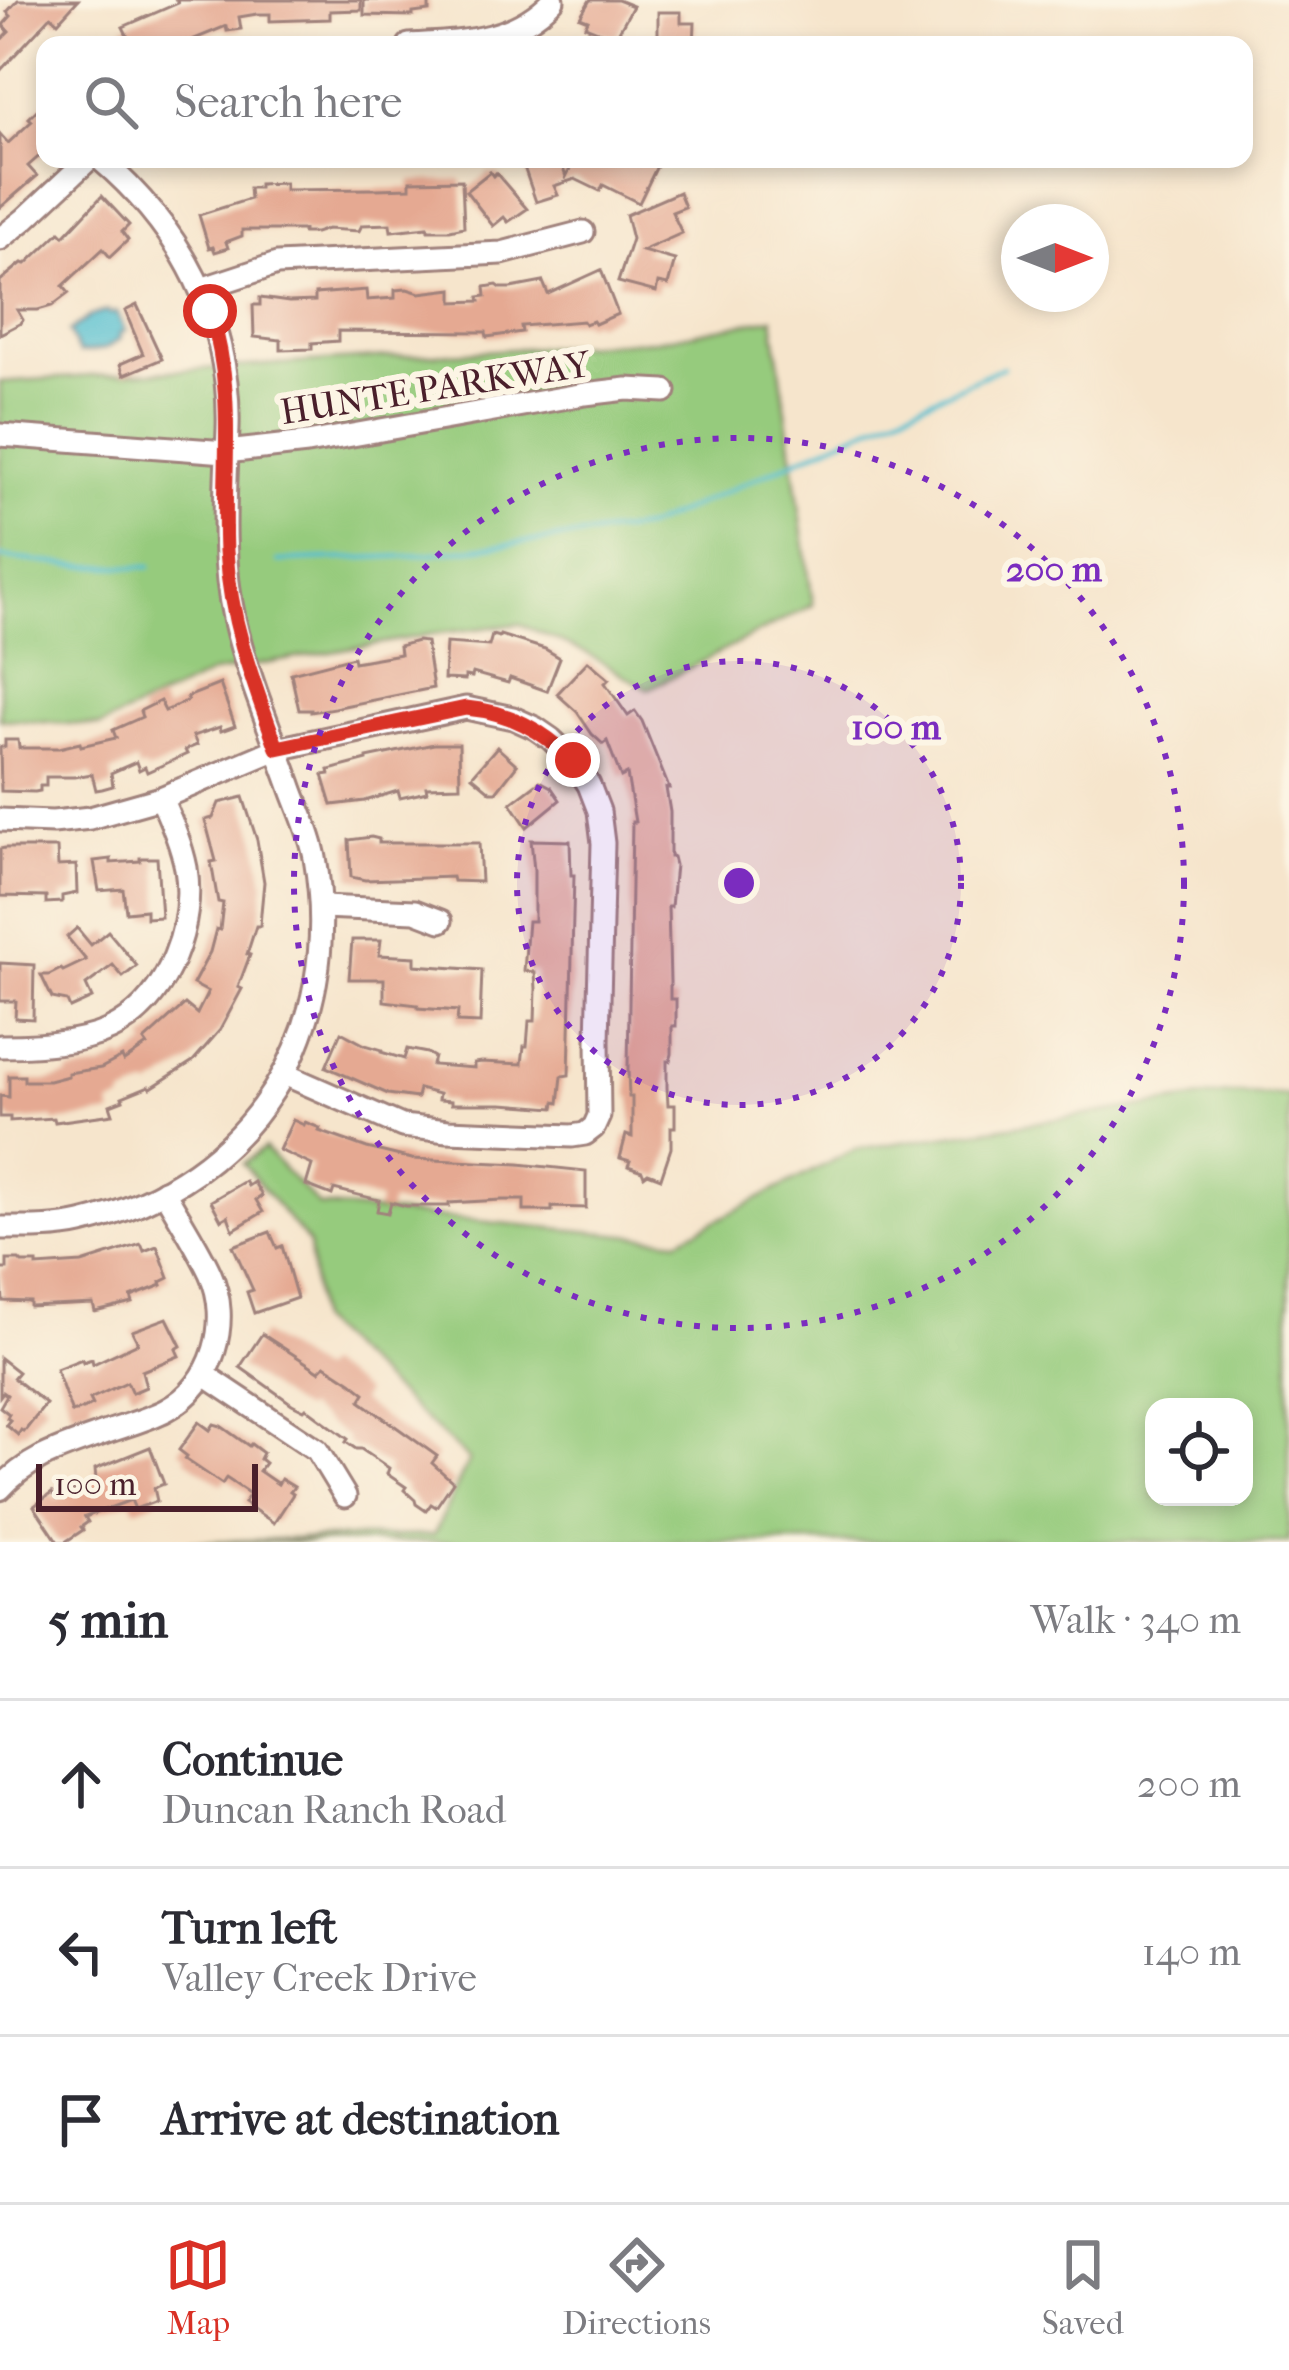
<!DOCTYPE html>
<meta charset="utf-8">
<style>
:root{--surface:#fff;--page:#f2f2f3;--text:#2b2b33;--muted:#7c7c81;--line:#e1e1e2;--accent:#d93025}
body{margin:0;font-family:"IM FELL French Canon",serif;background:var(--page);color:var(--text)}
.controls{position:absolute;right:36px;bottom:36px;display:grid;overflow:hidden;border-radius:24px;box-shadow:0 6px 18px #0003}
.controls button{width:108px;height:108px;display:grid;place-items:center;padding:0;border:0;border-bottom:3px solid var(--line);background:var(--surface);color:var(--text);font:60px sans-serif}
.compass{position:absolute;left:1001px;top:204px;width:108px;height:108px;border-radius:50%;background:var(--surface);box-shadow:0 6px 18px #0003;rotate:90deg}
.scale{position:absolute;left:36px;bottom:30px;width:222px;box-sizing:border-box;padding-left:12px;border:6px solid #4a1f2b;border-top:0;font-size:33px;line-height:42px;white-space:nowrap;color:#4a1f2b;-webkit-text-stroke:9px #fcf5e5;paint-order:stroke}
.stop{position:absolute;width:36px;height:36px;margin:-27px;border:9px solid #d93025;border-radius:50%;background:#fff}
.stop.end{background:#d93025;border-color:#fff;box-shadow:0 3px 12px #0008}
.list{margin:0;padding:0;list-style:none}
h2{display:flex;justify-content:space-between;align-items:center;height:156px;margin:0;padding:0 48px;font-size:51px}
h2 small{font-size:39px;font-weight:400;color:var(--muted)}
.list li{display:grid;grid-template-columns:78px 1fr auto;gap:36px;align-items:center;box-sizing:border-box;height:168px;padding:0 48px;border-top:3px solid var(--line)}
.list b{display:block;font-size:45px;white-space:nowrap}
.list p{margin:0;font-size:39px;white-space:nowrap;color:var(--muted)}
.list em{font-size:39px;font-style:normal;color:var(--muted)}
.icon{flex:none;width:66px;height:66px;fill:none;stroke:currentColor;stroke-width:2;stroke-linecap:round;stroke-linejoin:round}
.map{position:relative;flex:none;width:1289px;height:1542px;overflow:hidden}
.search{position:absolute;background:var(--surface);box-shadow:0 6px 18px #0003;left:36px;right:36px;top:36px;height:132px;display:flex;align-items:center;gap:30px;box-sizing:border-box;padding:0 42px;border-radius:24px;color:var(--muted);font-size:45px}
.sheet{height:660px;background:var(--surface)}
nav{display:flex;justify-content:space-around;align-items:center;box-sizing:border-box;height:168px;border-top:3px solid var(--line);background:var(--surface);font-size:33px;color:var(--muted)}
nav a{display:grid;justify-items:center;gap:6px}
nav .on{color:var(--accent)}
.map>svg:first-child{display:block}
</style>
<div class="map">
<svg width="1289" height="1542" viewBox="0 0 1289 1542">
<rect width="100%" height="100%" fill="#fcf5e5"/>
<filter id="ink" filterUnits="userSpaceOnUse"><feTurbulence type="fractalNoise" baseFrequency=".00833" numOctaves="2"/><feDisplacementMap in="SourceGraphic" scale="24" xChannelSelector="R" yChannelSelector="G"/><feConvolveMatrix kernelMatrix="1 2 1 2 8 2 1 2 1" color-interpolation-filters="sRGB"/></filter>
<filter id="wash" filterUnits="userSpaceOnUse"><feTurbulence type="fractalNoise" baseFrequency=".004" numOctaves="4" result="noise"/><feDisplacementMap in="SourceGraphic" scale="48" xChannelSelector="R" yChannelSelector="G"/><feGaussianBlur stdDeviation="2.7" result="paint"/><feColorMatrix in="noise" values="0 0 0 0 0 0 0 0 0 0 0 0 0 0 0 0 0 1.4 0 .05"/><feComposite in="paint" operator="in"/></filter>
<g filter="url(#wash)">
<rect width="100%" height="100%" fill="#f6e5cc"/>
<g fill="#96cb7d" stroke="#707554" stroke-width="3" fill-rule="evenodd">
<path d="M773,318l40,287 -165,84 -60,-35 -68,-30 -82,9 -225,40 -112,53 -101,-7v-337l656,-42z"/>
<path d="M1227,1094l62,1v447h-1102l247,-7 35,-75 -152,-139 -8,-77 -66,-80 21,-16 55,58 359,34 178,-91zM1154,1407h90v90h-90z"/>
</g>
<path fill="#54bfd0" stroke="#4f6f7e" stroke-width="3" d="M108,311l2,3 7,-2 8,19 -6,3 2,4 -16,11 -26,4 -10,-21 21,-16z"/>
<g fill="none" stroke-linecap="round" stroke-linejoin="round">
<g stroke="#54bfd0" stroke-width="4.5">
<path d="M0,557l78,9 72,1"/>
<path d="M278,561l133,-5 234,-28 358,-161"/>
</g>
</g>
<g id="blocks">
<g fill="#e5a992">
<path d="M18,0h60l-20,22 -7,-6 -51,55v-30l9,-9 -6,-7 8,-9 -4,-4z"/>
<path d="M176,0h185v10l-31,1v8l-60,2v-7h-13l-18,3 2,12 -14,2 -1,-5 -46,19h-48l-9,-18 55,-24z"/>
<path d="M364,0h65v11l-16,2v3l-49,-1z"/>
<path d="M590,0h28l15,6 -18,32 -30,-12 3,-6 -8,-3z"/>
<path d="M658,12h23v11h14l-1,22h-36z"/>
<path d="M45,102v49l-17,15 9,10 -37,32v-74l8,9 24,-22 -3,-3z"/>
<path d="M536,159h24l6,18 9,-18h72l11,5 -19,39 -36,-18 -3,6 -25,-12 -21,7 4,9 -22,7 -13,-38z"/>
<path d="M490,172l3,4 3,-3 31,36 -19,13 -4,-5 -11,9 -27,-35z"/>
<path d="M462,180l2,47 -14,3h-22v-3l-37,4 -1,-7 -28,1 -3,6 -32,-2 -12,4h-12v-3h-61v6l-16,6 2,6 -13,4 -2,-5 -4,1 -10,-33 51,-16 -1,-11h10v-4l26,-1v7l91,-1 34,-1v-7z"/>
<path d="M679,192l6,15 -13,5 10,21 -40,18 33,9 -7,25 -10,-2 -2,9 -38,-10 14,-43 -6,-24z"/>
<path d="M102,196l27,29 -7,7 6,8 -18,17 -7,-8 -40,37 6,7 -17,13 -14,4h-21l6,10 -2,3 -21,11v-53l22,-18 4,1 34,-32 4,4z"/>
<path d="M601,270l17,44 -23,10 -2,-3 -8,3 -2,-3 -62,5 1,6 -35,5 -1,-5 -148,-1v10l-26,2v6l-31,1v-10l-27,-3 -1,-32h7v-7l29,4 26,-1v-7l51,-4 1,10 28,-2v-8l12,-1 13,4 33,-4v13l27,-1 -1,-4 7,-1 -1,-9 12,-2 4,3h10l32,-6 5,12z"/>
<path d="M137,305l25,54 -38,16 -4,-11 23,-10 -18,-43z"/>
<path d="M492,635l7,2 1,-2 45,14 15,9 -13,33 -37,-13 -2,5 -35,-10 -1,4 -7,-1v4l-21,-1 2,-36 43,3z"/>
<path d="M417,641l9,1 7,46 -99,20 -23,4v-2h-12l-8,-37 62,-16 1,5 46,-8 -1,-8z"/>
<path d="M588,661l21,18 -4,4 23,33 7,-5 7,10 27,67h-3l4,24v45h3l2,8 -4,42h-3l2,75v17h6v27h-4v28l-2,7h-3v26l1,18h7v22h-4v21l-10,30 -13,-5 -4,3 -2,-5 -14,-5 2,-5 -10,-3 6,-23 6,2v-40h-3l-1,-28 4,-247h3l-8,-48 -6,3 -14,-36 -4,3 -11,-10 -15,-22 -20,-18z"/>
<path d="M220,684l15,42 -14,5 -1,-4 -27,9 4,9 -12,5 2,4 -40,18 -2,-5 -6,3 -3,-8 -25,11 2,13 -11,3 -6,1 -4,-16 -18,3h-28v9h-6v5l-5,1 -34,-1 -1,-44h5v-7h13l1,8h40l21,-5 1,3 35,-8 -3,-8 29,-13 -2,-6 20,-10 5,10 23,-11 -1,-3z"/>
<path d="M434,744h25l1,42 -34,1 1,5 -27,6 -2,-7 -33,10 -33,4 -9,-30 7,-1 -1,-4 38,-10v-2z"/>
<path d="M497,747l20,18 -21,27h-5l-19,-16z"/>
<path d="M540,781l11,6 9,13 -33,27 -16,-24z"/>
<path d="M243,797l14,43 7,42 -3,31 -1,13h-4l-9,28 3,1 -12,32 4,2 -22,41 -27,31 -42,27 -2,-2 -27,11 1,3 -13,5 3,9 -58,8 -1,-4 -44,3v-4h-10v-21l9,1v-21h15v5h25l19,-5v-3l33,-5 21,-11 2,4 23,-16 -3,-4 41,-37 12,10 11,-22 -15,-8 17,-32 6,-23 4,1 3,-27 -5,-1 -7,-40 5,-1 -11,-41 8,-2 6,-15z"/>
<path d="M371,837l8,2v4h100l2,39 -28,-1 -1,-4 -87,3 -14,-3 -2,-37z"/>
<path d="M531,840l39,1 1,34h3l-5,200 -7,1 -3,27 -4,-1 -1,6 -52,-4h-51v-3l-13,-1 1,-6 -20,-5 -2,9 -29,-4 -62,-27 15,-35 24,13 17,5 -1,2 23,7 3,-10 20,4 7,4 -2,8 42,3v-5l7,-1 41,2 2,-18h3l2,-25h6l1,-32 -1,-17 -11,-1 4,-50h6v-51z"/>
<path d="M5,848h52l1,18 18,-1 1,28 -15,3v6l-16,1v-6l-46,-1v-47z"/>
<path d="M140,858h17l4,59 -15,1v-8l-20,2 -3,-23 -24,2 -5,-30 17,-2v4l29,-2z"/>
<path d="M77,928l14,17 17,-14 29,35 -14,11 -10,-12 -27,20 6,13 -22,10 -3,-7 -15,-3 -11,-23h8l12,-6 2,2 23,-11 -19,-23z"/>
<path d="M352,940h29l-2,15 36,2v8l67,5 -2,53 -23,-1 1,-11 -40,-3v-3l-34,-4v-22h-35z"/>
<path d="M0,963l34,2 -1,54 -18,-1 1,-17h-16z"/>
<path d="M293,1120l11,5 1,-3 15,6 -1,3 48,17 45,11 107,5 67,7v37l-34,-1v4h-28v-11h-23l-52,3v3h-43l-15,-4 -3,11 -11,-2 2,-11 -45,-11 -2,6 -26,-10 6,-20 -33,-15z"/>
<path d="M245,1181l3,5 6,-4 8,14 -6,4 7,12 -30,18 -5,-14 -7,4 -10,-19z"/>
<path d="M270,1232l7,16 5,-2 15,52 -43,15 -7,-21 6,-2 -20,-44z"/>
<path d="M141,1244l3,7 13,-5 12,32 -8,4 1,3 -31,12 2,6 -38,9 -2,-8 -63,3v-5l-27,-1 -2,-32h6v-9h12l3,3h15v3l45,-3z"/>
<path d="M167,1318l14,28 -5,3 3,7 -37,15 4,16 -14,6 -5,-11 -37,17 3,6 -21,8 -16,-44 26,-10 1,3 9,-3 1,5 45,-21 -6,-12z"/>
<path d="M262,1334l57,37 6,-6 26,17 14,11 -5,8 77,55 -5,7 21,19 -17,25 -5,-3 -5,7 -10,-7 -1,-4 -11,-10 2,-3 -19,-13 2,-6 -28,-19h-5l-10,-7 2,-3 -42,-31 -2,2 -12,-6 -52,-37z"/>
<path d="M0,1358l18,14 -5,6 33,26 -22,28 -3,-2 -3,5 -12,-10 4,-5 -3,-2 2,-4 -9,-7 7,-12 -4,-3 -3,4z"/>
<path d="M199,1422l11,8 4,-6 7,2 28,20 2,-2 12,9 -3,6 5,4 -6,8 19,13 3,-5 13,8 -4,5 3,2 -19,29 -30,-20 6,-9 -24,-16 -4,6 -37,-25 2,-3 -8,-6z"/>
<path d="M150,1447l14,37 -10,4 3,13 -22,8 -4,-9 -46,17 3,5 -7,5 2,3 -18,12h-7l-24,-36 18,-13 4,6 40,-19 -1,-11z"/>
</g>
</g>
</g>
<g filter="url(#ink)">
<use href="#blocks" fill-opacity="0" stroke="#a0827c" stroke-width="3"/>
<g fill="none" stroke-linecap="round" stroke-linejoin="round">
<defs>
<g id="minor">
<path d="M409,45c54,-3 104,-3 144,-45"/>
<path d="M0,239l25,-20 64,-60"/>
<path d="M201,289l76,-25 225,-11 81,-21"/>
<path d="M0,435l226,17 81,-9 278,-49 42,-5 38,2"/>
<path d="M0,820l53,2 37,-4 71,-20 116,-49 189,-41 47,10 22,10 16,11 22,21 16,25 10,26 4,32 -5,198 1,75 -5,11 -9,7 -13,2 -124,-5 -46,-5 -118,-52"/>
<path d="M322,907l93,4 26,10"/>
<path d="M0,1046c35,0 89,-3 119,-21 50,-30 76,-101 67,-157 -5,-25 -15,-47 -25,-70"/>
<path d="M0,1228c27,0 55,1 81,-5 173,-42 264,-192 234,-365 -4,-23 -15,-46 -23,-68 -20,-57 -45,-114 -58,-172 -14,-62 -8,-128 -6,-190 3,-108 -48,-201 -128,-269"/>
<path d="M205,1375l112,75 28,46"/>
<path d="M0,1489c27,-30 59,-40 96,-53 23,-9 49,-15 70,-26 48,-25 66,-89 44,-137 -13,-28 -31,-55 -46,-82"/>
</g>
</defs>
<use href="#minor" stroke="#a0827c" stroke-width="27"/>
<use href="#minor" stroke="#fff" stroke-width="21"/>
</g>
</g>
<g fill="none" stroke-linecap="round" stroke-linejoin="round" filter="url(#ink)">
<path stroke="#d93025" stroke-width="15" d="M210,311c27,85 12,154 16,240 4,71 27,131 51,197l189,-40c44,4 76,22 107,52"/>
</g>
<circle cx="739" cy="883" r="222" fill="#7b2cbf" fill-opacity=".12"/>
<g fill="none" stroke="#7b2cbf" stroke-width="6" stroke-dasharray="6 12">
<circle cx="739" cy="883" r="222"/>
<circle cx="739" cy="883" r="445"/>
</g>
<g text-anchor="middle" stroke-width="12" stroke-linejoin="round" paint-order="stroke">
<g font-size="36" fill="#4a1f2b" stroke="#fcf5e5">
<text transform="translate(435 387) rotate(-9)" y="13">HUNTE PARKWAY</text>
</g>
</g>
<circle cx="739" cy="883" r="18" fill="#7b2cbf" stroke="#fcf5e5" stroke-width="6"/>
<g font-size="36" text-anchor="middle" font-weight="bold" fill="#7b2cbf" stroke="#fcf5e5" stroke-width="12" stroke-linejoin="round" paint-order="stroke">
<text x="1054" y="581">200 m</text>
<text x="896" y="739">100 m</text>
</g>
</svg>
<div class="controls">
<button><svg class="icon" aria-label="locate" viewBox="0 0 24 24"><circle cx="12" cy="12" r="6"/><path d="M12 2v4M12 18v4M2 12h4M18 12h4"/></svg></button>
</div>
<svg class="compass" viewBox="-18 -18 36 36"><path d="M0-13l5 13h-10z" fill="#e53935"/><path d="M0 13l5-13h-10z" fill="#7c7c81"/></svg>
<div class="scale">100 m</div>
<div class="stop" style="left:210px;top:311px"></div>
<div class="stop end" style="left:573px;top:760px"></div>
<div class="search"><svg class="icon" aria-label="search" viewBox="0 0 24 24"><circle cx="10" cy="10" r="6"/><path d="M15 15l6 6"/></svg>Search here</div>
</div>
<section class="sheet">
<h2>5 min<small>Walk · 340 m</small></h2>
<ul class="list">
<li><svg class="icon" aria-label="ahead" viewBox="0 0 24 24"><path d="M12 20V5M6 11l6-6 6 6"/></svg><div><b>Continue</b><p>Duncan Ranch Road</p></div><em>200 m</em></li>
<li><svg class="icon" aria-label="left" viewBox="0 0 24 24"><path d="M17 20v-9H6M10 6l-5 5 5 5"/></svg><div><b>Turn left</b><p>Valley Creek Drive</p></div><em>140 m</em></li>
<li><svg class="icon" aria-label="arrive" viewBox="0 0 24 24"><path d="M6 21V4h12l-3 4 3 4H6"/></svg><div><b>Arrive at destination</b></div></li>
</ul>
</section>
<nav>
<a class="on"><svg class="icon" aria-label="map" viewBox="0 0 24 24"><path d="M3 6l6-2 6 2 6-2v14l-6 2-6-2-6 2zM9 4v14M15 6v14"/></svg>Map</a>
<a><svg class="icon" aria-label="directions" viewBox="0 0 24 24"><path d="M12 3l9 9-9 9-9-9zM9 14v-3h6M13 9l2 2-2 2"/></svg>Directions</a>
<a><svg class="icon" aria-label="saved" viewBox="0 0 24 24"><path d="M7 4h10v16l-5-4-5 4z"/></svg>Saved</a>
</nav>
